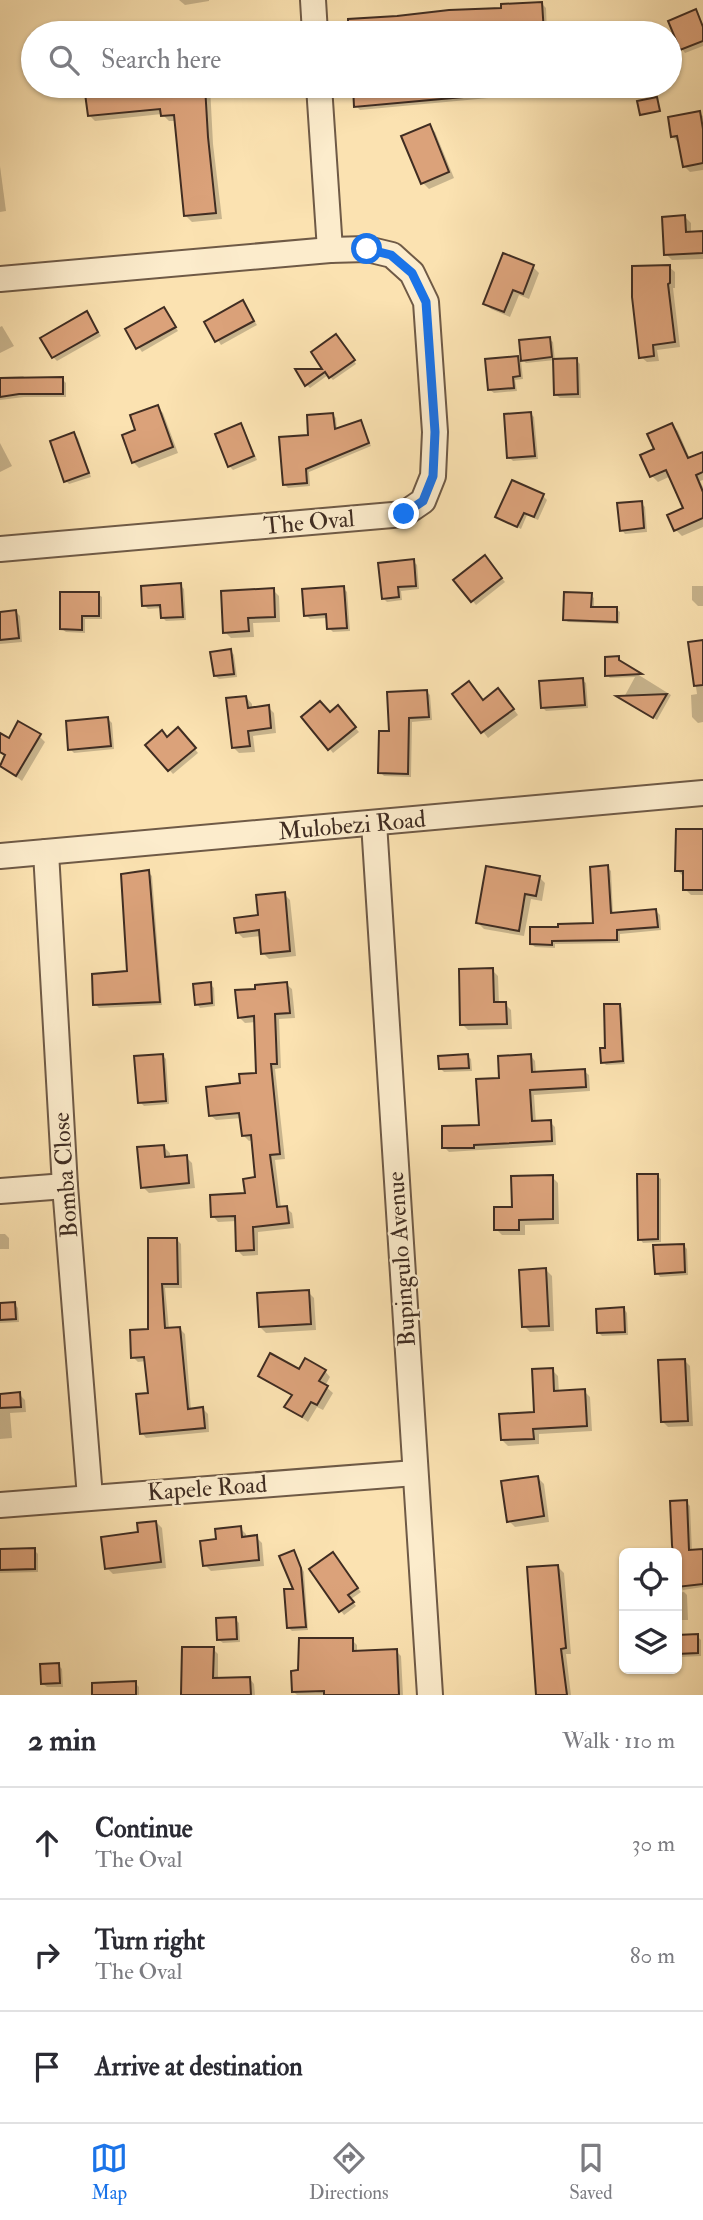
<!DOCTYPE html>
<meta charset="utf-8">
<style>
:root{--surface:#fff;--page:#f7f7f7;--text:#2b2b33;--muted:#7c7c81;--line:#e1e1e2;--accent:#1a73e8}
body{margin:0;font-family:"IM FELL Double Pica",serif;background:var(--page);color:var(--text)}
.controls{position:absolute;right:21px;bottom:21px;display:grid;overflow:hidden;border-radius:10px;box-shadow:0 2px 5px #0004}
.controls button{width:63px;height:63px;display:grid;place-items:center;padding:0;border:0;border-bottom:2px solid var(--line);background:var(--surface);color:var(--text);font:35px sans-serif}
.stop{position:absolute;width:21px;height:21px;margin:-16px;border:5px solid #1a73e8;border-radius:50%;background:#fff}
.stop.end{background:#1a73e8;border-color:#fff;box-shadow:0 2px 7px #0008}
.list{margin:0;padding:0;list-style:none}
h2{display:flex;justify-content:space-between;align-items:center;height:91px;margin:0;padding:0 28px;font-size:30px}
h2 small{font-size:23px;font-weight:400;color:var(--muted)}
.list li{display:grid;grid-template-columns:46px 1fr auto;gap:21px;align-items:center;box-sizing:border-box;height:112px;padding:0 28px;border-top:2px solid var(--line)}
.list b{display:block;font-size:26px;white-space:nowrap}
.list p{margin:0;font-size:23px;white-space:nowrap;color:var(--muted)}
.list em{font-size:23px;font-style:normal;color:var(--muted)}
.icon{flex:none;width:38px;height:38px;fill:none;stroke:currentColor;stroke-width:2;stroke-linecap:round;stroke-linejoin:round}
.map{position:relative;flex:none;width:703px;height:1695px;overflow:hidden}
.search{position:absolute;background:var(--surface);box-shadow:0 2px 5px #0004;left:21px;right:21px;top:21px;height:77px;display:flex;align-items:center;gap:18px;box-sizing:border-box;padding:0 24px;border-radius:38px;color:var(--muted);font-size:26px}
.sheet{height:427px;background:var(--surface)}
nav{display:flex;justify-content:space-around;align-items:center;box-sizing:border-box;height:98px;border-top:2px solid var(--line);background:var(--surface);font-size:19px;color:var(--muted)}
nav a{display:grid;justify-items:center;gap:4px}
nav .on{color:var(--accent)}
.map>svg:first-child{display:block}
</style>
<div class="map">
<svg width="703" height="1695" viewBox="0 0 703 1695">
<rect width="100%" height="100%" fill="#fbe2b1"/>
<filter id="stains"><feTurbulence type="fractalNoise" baseFrequency=".00286" numOctaves="4"/><feColorMatrix values="0 0 0 0 .2 0 0 0 0 .09 0 0 0 0 .02 0 0 0 .5 -.17"/></filter>
<radialGradient id="worn" r=".72"><stop offset=".6" stop-color="#630" stop-opacity="0"/><stop offset="1" stop-color="#630" stop-opacity=".3"/></radialGradient>
<g fill="#0003">
<path d="M179,0h30v1l-24,4z"/>
<path d="M542,4l4,4 1,25h-196l-1,-13 153,-10z"/>
<path d="M695,11l8,14v21l-18,7 -3,-4z"/>
<path d="M86,86h124l3,58 9,75 -30,3 -6,-6 -10,-95h-7l-7,-7 -67,7 -6,-6z"/>
<path d="M354,86h198v6l-192,18 -4,-4z"/>
<path d="M699,113l4,3v54l-13,2 -6,-6 -5,-23 -6,-6z"/>
<path d="M429,126l6,6 19,46 -25,11 -6,-6z"/>
<path d="M0,166l6,45 -6,1z"/>
<path d="M685,217l6,6v10h12v26l-31,1 -6,-6z"/>
<path d="M533,267l6,6 -10,26 -10,-4 -9,22 -19,-8 -6,-6z"/>
<path d="M669,267l6,5v16h-2l7,59 -23,3 2,11 -12,1 -6,-5z"/>
<path d="M243,302l14,23 -36,20 -15,-23z"/>
<path d="M164,309l14,22 -36,21 -15,-22z"/>
<path d="M90,317l11,19 -44,25 -4,-4z"/>
<path d="M2,326l12,20 -14,7v-26z"/>
<path d="M339,339l17,25 -23,16 -5,-5 -18,13 -3,-3 18,-14z"/>
<path d="M549,339l4,3 2,19 21,-1 4,4 1,34h-21l-4,-3 -1,-35 -29,3 -3,-3z"/>
<path d="M517,357l4,4 2,18 -8,1 2,11 -23,2 -4,-3z"/>
<path d="M23,376l4,3h35l4,4v14h-42l-24,3v-23z"/>
<path d="M157,407l6,6 15,40 -39,15 -6,-6 5,-31z"/>
<path d="M531,414l3,3 4,42 -25,2 -4,-4z"/>
<path d="M333,415l3,3 1,12 23,-8 11,24 -62,26 1,14 -22,2 -4,-4z"/>
<path d="M240,425l4,4 13,31 -24,10 -4,-4z"/>
<path d="M672,425l6,6 12,28 13,-1v22l-3,1 3,6v40l-21,9 -6,-6 9,-21 -14,-33 -13,6 -6,-6 -9,-20 13,-6z"/>
<path d="M74,434l4,4 13,39 -22,7 -3,-3z"/>
<path d="M0,443l12,23 -12,6z"/>
<path d="M543,496l4,4 -9,20 -11,-5 -6,14 -23,-12z"/>
<path d="M641,503l4,4 2,25 -22,2 -3,-4z"/>
<path d="M413,561l4,4 2,24 -18,2 1,9 -15,2 -4,-4z"/>
<path d="M488,561l17,21 -29,23 -20,-25z"/>
<path d="M180,585l4,4 2,31 -20,1 -3,-3 -1,-10 -14,1 -4,-4z"/>
<path d="M692,586h11v20h-5l-6,-6z"/>
<path d="M343,588l4,4 3,39 -17,1 -4,-4 -1,-10 -18,1 -4,-4z"/>
<path d="M273,590l6,6 1,26 -27,1 1,14 -23,1 -6,-6z"/>
<path d="M98,594l4,3v22h-17v14l-19,-1 -4,-3z"/>
<path d="M591,595l3,3v11h22l4,3 -1,12 -51,-2 -3,-3z"/>
<path d="M16,612l4,4 2,26 -22,2v-30z"/>
<path d="M703,642v80l-5,1 -6,-6 -1,-22 6,-1 -7,-50z"/>
<path d="M231,651l3,4 3,22 -18,2 -4,-3z"/>
<path d="M618,658l3,6 50,31 -14,25 -34,-21 12,-22 -25,1 -3,-3z"/>
<path d="M582,680l4,3 2,25 -42,3 -4,-4z"/>
<path d="M427,692l3,3 2,25 -20,2 -1,55 -27,-1 -4,-4 11,-39z"/>
<path d="M454,694l30,7 20,-5 14,19 -30,23z"/>
<path d="M246,697l6,7v5l16,-2 6,6 2,20 -23,3 2,16 -16,1 -6,-6z"/>
<path d="M338,708l21,24 -26,21 -29,-36 26,-3z"/>
<path d="M108,719l4,4 2,26 -40,4 -4,-4z"/>
<path d="M182,733l16,20 -25,21 -25,-29z"/>
<path d="M0,735l9,6 30,-5 6,6 -23,39 -21,-16 5,-8 -6,-4z"/>
<path d="M703,831v64h-12l-6,-6 -2,-13 -6,-6z"/>
<path d="M607,867l4,4 2,43 43,-3 4,4 1,15 -41,4v9l-65,1v4l-20,-1 -3,-3 63,-19z"/>
<path d="M148,872l4,4 10,129 -63,3 -4,-4 34,-31z"/>
<path d="M539,877l6,6 -3,18 -11,-2 -7,37 -40,-7 -6,-6z"/>
<path d="M284,894l6,6 6,56 -27,3 -6,-6 -2,-17 -18,2 -6,-6 23,-15z"/>
<path d="M492,970l6,6 1,28h6l6,6 1,19 -44,1 -6,-6z"/>
<path d="M210,984l4,4 1,18 -15,2 -3,-4z"/>
<path d="M286,984l6,5 3,29 -16,1 2,49 -6,1 10,90 -10,1 6,48h5l6,5 2,15 -36,4v23l-15,1 -6,-6v-29l-19,1 -5,-6 34,-21 10,-16 -4,-39 -4,1 -6,-6 -1,-17 -26,2 -6,-5 32,-30 16,-11 -2,-52 -11,1 -6,-6z"/>
<path d="M619,1005l3,3 3,56 -19,1 -3,-3z"/>
<path d="M162,1055l4,4 3,45 -25,2 -4,-4z"/>
<path d="M467,1056l4,3 1,12 -28,1 -4,-4z"/>
<path d="M531,1056l4,5 1,12 48,-2 5,4 1,16 -56,4 2,28 14,-1 5,5 1,18 -107,7 -5,-5 37,-20z"/>
<path d="M164,1147l6,6v5l16,-1 6,6 3,25 -46,5 -6,-6z"/>
<path d="M657,1176l4,3v63l-18,1 -3,-4z"/>
<path d="M552,1177l6,6 1,41 -34,1v10h-23l-6,-6 18,-21z"/>
<path d="M0,1234h5l4,4v11h-9z"/>
<path d="M150,1239l27,1 4,4 1,44h-17l4,41h11l5,5 6,76 12,-1 5,5 1,18 -63,6 -4,-5 8,-38 -4,-34 -8,1 -5,-5 17,-26z"/>
<path d="M683,1245l4,4 1,26 -28,2 -3,-4z"/>
<path d="M546,1270l6,6 2,55 -24,1 -6,-6z"/>
<path d="M308,1292l6,6 2,32 -50,3 -6,-6z"/>
<path d="M14,1304l4,4 1,14 -19,1v-18z"/>
<path d="M624,1309l3,4 1,22 -26,1 -4,-4z"/>
<path d="M684,1360l6,6 3,60 -25,1 -6,-6z"/>
<path d="M552,1370l6,6 1,17 25,-2 6,6 2,34 -53,3v10l-31,2 -6,-6 34,-26z"/>
<path d="M325,1371l5,6 -5,9 8,7 -10,17 -6,-3 -9,15 -21,-15 6,-11 -27,-15 -6,-6z"/>
<path d="M19,1394l6,6 1,12 -16,1 2,25 -12,1v-43z"/>
<path d="M538,1478l6,6 5,38 -34,5 -6,-6z"/>
<path d="M686,1502l4,4 2,46 11,-2v37l-20,3 -4,-4 -5,-41z"/>
<path d="M156,1522l6,6 4,40 -53,6 -6,-6z"/>
<path d="M240,1528l6,6v4l10,-1 6,6 2,23 -53,5 -6,-6 13,-24z"/>
<path d="M0,1550h34l4,4v18l-38,1z"/>
<path d="M293,1552l11,20 4,58 -16,1 -3,-3 6,-38z"/>
<path d="M336,1558l25,34 -10,7 5,7 -12,9 -33,-45z"/>
<path d="M558,1567l6,6 7,81h-5l5,41h-33l-4,-24z"/>
<path d="M684,1592l3,3 1,25h-11v-27z"/>
<path d="M235,1619l4,4 1,19 -17,1 -4,-3z"/>
<path d="M697,1636l4,4v16l-20,1 -4,-3v-17z"/>
<path d="M352,1640l5,5v8l39,-2 5,5 2,39h-106l-3,-3 6,-20z"/>
<path d="M184,1648l29,1 5,5v25h32l4,5 1,11h-72z"/>
<path d="M58,1665l4,4 1,18h-16l-4,-3z"/>
<path d="M135,1683l4,4v8h-37v-11z"/>
</g>
<g fill="#dba27a" stroke="#402d22" stroke-width="2">
<path d="M542,2l2,31h-196v-14l49,-3 52,-6 52,-2v-4z"/>
<path d="M696,9l7,18v14l-23,9 -12,-29z"/>
<path d="M84,86h121l3,51 8,76 -32,3 -10,-101 -13,1 -1,-7 -72,7z"/>
<path d="M353,86h121v10l-120,11z"/>
<path d="M657,97l3,14 -20,4 -3,-14z"/>
<path d="M700,111l3,18v34l-20,4 -6,-31 -6,1 -3,-20z"/>
<path d="M430,124l19,48 -28,12 -20,-48z"/>
<path d="M685,215l1,17 17,-1v22l-39,2 -2,-38z"/>
<path d="M503,253l31,12 -11,29 -10,-4 -9,22 -21,-8z"/>
<path d="M670,265v18l-2,1 7,58 -22,3 1,11 -15,2 -7,-61v-31z"/>
<path d="M243,300l11,21 -39,21 -11,-20z"/>
<path d="M164,307l12,20 -40,22 -11,-20z"/>
<path d="M87,311l11,21 -46,26 -12,-20z"/>
<path d="M336,334l19,26 -26,18 -4,-6 -20,14 -10,-17h27l-11,-17z"/>
<path d="M550,337l2,20 -31,4 -2,-21z"/>
<path d="M518,356l2,20 -7,1 1,11 -26,2 -3,-31z"/>
<path d="M577,358l1,36 -24,1 -1,-36z"/>
<path d="M63,377v17h-44l-19,3v-19z"/>
<path d="M158,405l15,42 -41,16 -10,-28 13,-5 -5,-15z"/>
<path d="M531,412l4,44 -28,2 -3,-44z"/>
<path d="M333,413l2,16 26,-9 8,23 -63,26 1,14 -24,2 -4,-48 29,-2 -1,-20z"/>
<path d="M241,423l13,33 -26,11 -13,-33z"/>
<path d="M672,423l16,35 15,-6v20l-7,3 7,17v26l-29,13 -7,-16 16,-7 -17,-38 -16,7 -10,-22 14,-6 -7,-15z"/>
<path d="M74,432l15,41 -25,9 -14,-41z"/>
<path d="M512,480l32,14 -10,23 -10,-4 -7,14 -22,-10z"/>
<path d="M642,501l2,27 -24,3 -3,-28z"/>
<path d="M485,555l17,23 -31,24 -18,-22z"/>
<path d="M414,559l2,27 -18,1 1,10 -17,2 -4,-36z"/>
<path d="M181,583l2,34 -22,1 -1,-13 -18,1 -1,-20z"/>
<path d="M344,586l3,42 -20,1 -1,-15 -22,2 -2,-27z"/>
<path d="M274,588l1,29 -27,1 1,13 -26,2 -2,-42z"/>
<path d="M60,592h39v24h-17v14l-22,-1z"/>
<path d="M564,592l28,1 -1,14h26v15l-54,-2z"/>
<path d="M16,610l3,28 -19,2v-28z"/>
<path d="M703,640v45l-9,1 -6,-44z"/>
<path d="M231,649l3,25 -20,2 -4,-24z"/>
<path d="M619,656v4l23,14 -37,2v-19z"/>
<path d="M583,678l2,27 -44,3 -2,-27z"/>
<path d="M469,681l14,19 15,-12 16,21 -33,24 -29,-39z"/>
<path d="M427,690l2,27 -20,1 -1,56 -30,-1 1,-42h10l-2,-39z"/>
<path d="M667,694l-14,24 -37,-22z"/>
<path d="M246,696l2,12 21,-3 2,23 -23,3 2,15 -18,2 -6,-50z"/>
<path d="M320,701l10,11 8,-7 18,22 -28,23 -27,-33z"/>
<path d="M108,717l3,29 -43,4 -2,-29z"/>
<path d="M18,721l23,13 -25,42 -16,-10 5,-11 -5,-3v-19l9,5z"/>
<path d="M178,727l18,21 -28,23 -23,-26 17,-15 5,7z"/>
<path d="M676,829h27v61h-20v-19h-8z"/>
<path d="M608,865l3,48 45,-4 2,18 -41,3v10l-65,1v4l-22,-1v-17h28v-3l35,-1 -3,-56z"/>
<path d="M486,866l54,10 -4,20 -11,-2 -6,37 -43,-8z"/>
<path d="M149,870l11,132 -67,3 -1,-31 35,-3 -6,-97z"/>
<path d="M285,892l5,59 -29,3 -2,-24 -23,3 -2,-15 24,-3 -2,-20z"/>
<path d="M493,968l1,34h12l1,22 -47,1 -1,-56z"/>
<path d="M211,982l1,21 -17,2 -2,-21z"/>
<path d="M287,982l3,31 -15,1 2,50h-6l9,90 -10,1 7,52 10,-1 2,17 -36,4 1,23 -18,1 -1,-35 -24,1 -1,-22 35,-2 -2,-14 12,-2 -4,-42 -9,1 -3,-23 -30,3 -3,-29 34,-4 -1,-9 17,-1 -2,-57 -16,2 -3,-28 20,-1v-4z"/>
<path d="M604,1004h16l3,57 -22,2 -1,-15h5z"/>
<path d="M163,1054l3,47 -28,2 -4,-47z"/>
<path d="M468,1054l1,14 -30,1 -1,-13z"/>
<path d="M531,1054l1,18 53,-3 1,18 -56,3 2,31 19,-1 1,21 -78,4v3h-32v-22l37,-1 -3,-46 23,-1 -1,-22z"/>
<path d="M164,1145l1,12 22,-2 2,28 -48,5 -4,-41z"/>
<path d="M637,1174h21v65l-20,1z"/>
<path d="M553,1175v44l-34,1v10h-25v-23h18l-1,-31z"/>
<path d="M148,1238h29l1,46h-16l3,44 15,-1 8,82 15,-2 2,21 -65,6 -4,-40 12,-1 -4,-36 -13,1 -1,-28 18,-1z"/>
<path d="M684,1244l1,28 -30,2 -2,-29z"/>
<path d="M546,1268l3,58 -27,1 -3,-57z"/>
<path d="M309,1290l2,34 -52,3 -2,-34z"/>
<path d="M15,1302l1,17 -16,1v-17z"/>
<path d="M624,1307l1,25 -28,1 -1,-24z"/>
<path d="M270,1353l29,16 6,-11 21,12 -7,11 9,5 -11,19 -6,-3 -9,15 -18,-10 8,-12 -34,-19z"/>
<path d="M685,1359l3,62 -27,1 -3,-62z"/>
<path d="M553,1368l1,23 31,-2 2,37 -54,3 1,10 -33,1 -2,-26 35,-2 -2,-43z"/>
<path d="M20,1392l1,15 -21,1v-14z"/>
<path d="M538,1476l6,40 -37,6 -6,-41z"/>
<path d="M687,1500l2,50 14,-1v35l-26,3v-34h-4l-1,-8 -2,-44z"/>
<path d="M156,1521l5,41 -56,7 -4,-32 37,-5 -1,-9z"/>
<path d="M241,1526l1,11 15,-2 2,25 -56,6 -3,-25 16,-2 -1,-10z"/>
<path d="M35,1548v21l-35,1v-21z"/>
<path d="M294,1550l7,18 5,59 -19,1 -3,-39h9l-14,-33z"/>
<path d="M333,1552l25,36 -10,7 6,7 -15,10 -30,-43z"/>
<path d="M558,1565l8,83 -5,1 6,46h-31l-9,-128z"/>
<path d="M236,1617l1,22 -20,1 -1,-22z"/>
<path d="M698,1634v19l-21,1v-19z"/>
<path d="M299,1638h54v13l44,-2 2,46h-75v-4l-32,1 -1,-21 7,-1z"/>
<path d="M182,1647h32l-1,31 37,-1 1,18h-70z"/>
<path d="M59,1663l1,20 -19,1 -1,-20z"/>
<path d="M136,1681v14h-44v-12z"/>
</g>
<g fill="none" stroke-linecap="round" stroke-linejoin="round">
<defs>
<g id="minor">
<path d="M313,0l2,33"/>
<path d="M319,86l11,164"/>
<path d="M0,279l330,-29 37,-1 25,6 20,18 14,29 9,130 -2,44 -10,25 -19,13 -404,35"/>
<path d="M374,823l56,872"/>
<path d="M46,852l19,334 25,311"/>
<path d="M0,856l703,-63"/>
<path d="M0,1191l65,-5"/>
<path d="M0,1505l415,-32"/>
</g>
</defs>
<use href="#minor" stroke="#6f5a46" stroke-width="28"/>
<use href="#minor" stroke="#fceccc" stroke-width="24"/>
</g>
<g fill="none" stroke-linecap="round" stroke-linejoin="round">
<path stroke="#1a73e8" stroke-width="9" d="M367,249l24,6 21,18 14,29 9,130 -2,44 -10,25 -19,13"/>
</g>
<g text-anchor="middle" stroke-width="5" stroke-linejoin="round" paint-order="stroke">
<g font-size="24" fill="#402d22" stroke="#fceccc">
<text transform="translate(309 522) rotate(-5)" y="8">The Oval</text>
<text transform="translate(352 825) rotate(-5)" y="8">Mulobezi Road</text>
<text transform="translate(65 1175) rotate(-94)" y="8">Bomba Close</text>
<text transform="translate(401 1259) rotate(-94)" y="8">Bupingulo Avenue</text>
<text transform="translate(207 1488) rotate(-4)" y="8">Kapele Road</text>
</g>
</g>
<rect width="100%" height="100%" filter="url(#stains)"/>
<rect width="100%" height="100%" fill="url(#worn)"/>
</svg>
<div class="controls">
<button><svg class="icon" aria-label="locate" viewBox="0 0 24 24"><circle cx="12" cy="12" r="6"/><path d="M12 2v4M12 18v4M2 12h4M18 12h4"/></svg></button>
<button><svg class="icon" aria-label="layers" viewBox="0 0 24 24"><path d="M12 4l9 5-9 5-9-5zM3 14l9 5 9-5"/></svg></button>
</div>
<div class="stop" style="left:367px;top:249px"></div>
<div class="stop end" style="left:404px;top:514px"></div>
<div class="search"><svg class="icon" aria-label="search" viewBox="0 0 24 24"><circle cx="10" cy="10" r="6"/><path d="M15 15l6 6"/></svg>Search here</div>
</div>
<section class="sheet">
<h2>2 min<small>Walk · 110 m</small></h2>
<ul class="list">
<li><svg class="icon" aria-label="ahead" viewBox="0 0 24 24"><path d="M12 20V5M6 11l6-6 6 6"/></svg><div><b>Continue</b><p>The Oval</p></div><em>30 m</em></li>
<li><svg class="icon" aria-label="right" viewBox="0 0 24 24"><path d="M7 20v-9h11M14 6l5 5-5 5"/></svg><div><b>Turn right</b><p>The Oval</p></div><em>80 m</em></li>
<li><svg class="icon" aria-label="arrive" viewBox="0 0 24 24"><path d="M6 21V4h12l-3 4 3 4H6"/></svg><div><b>Arrive at destination</b></div></li>
</ul>
</section>
<nav>
<a class="on"><svg class="icon" aria-label="map" viewBox="0 0 24 24"><path d="M3 6l6-2 6 2 6-2v14l-6 2-6-2-6 2zM9 4v14M15 6v14"/></svg>Map</a>
<a><svg class="icon" aria-label="directions" viewBox="0 0 24 24"><path d="M12 3l9 9-9 9-9-9zM9 14v-3h6M13 9l2 2-2 2"/></svg>Directions</a>
<a><svg class="icon" aria-label="saved" viewBox="0 0 24 24"><path d="M7 4h10v16l-5-4-5 4z"/></svg>Saved</a>
</nav>
